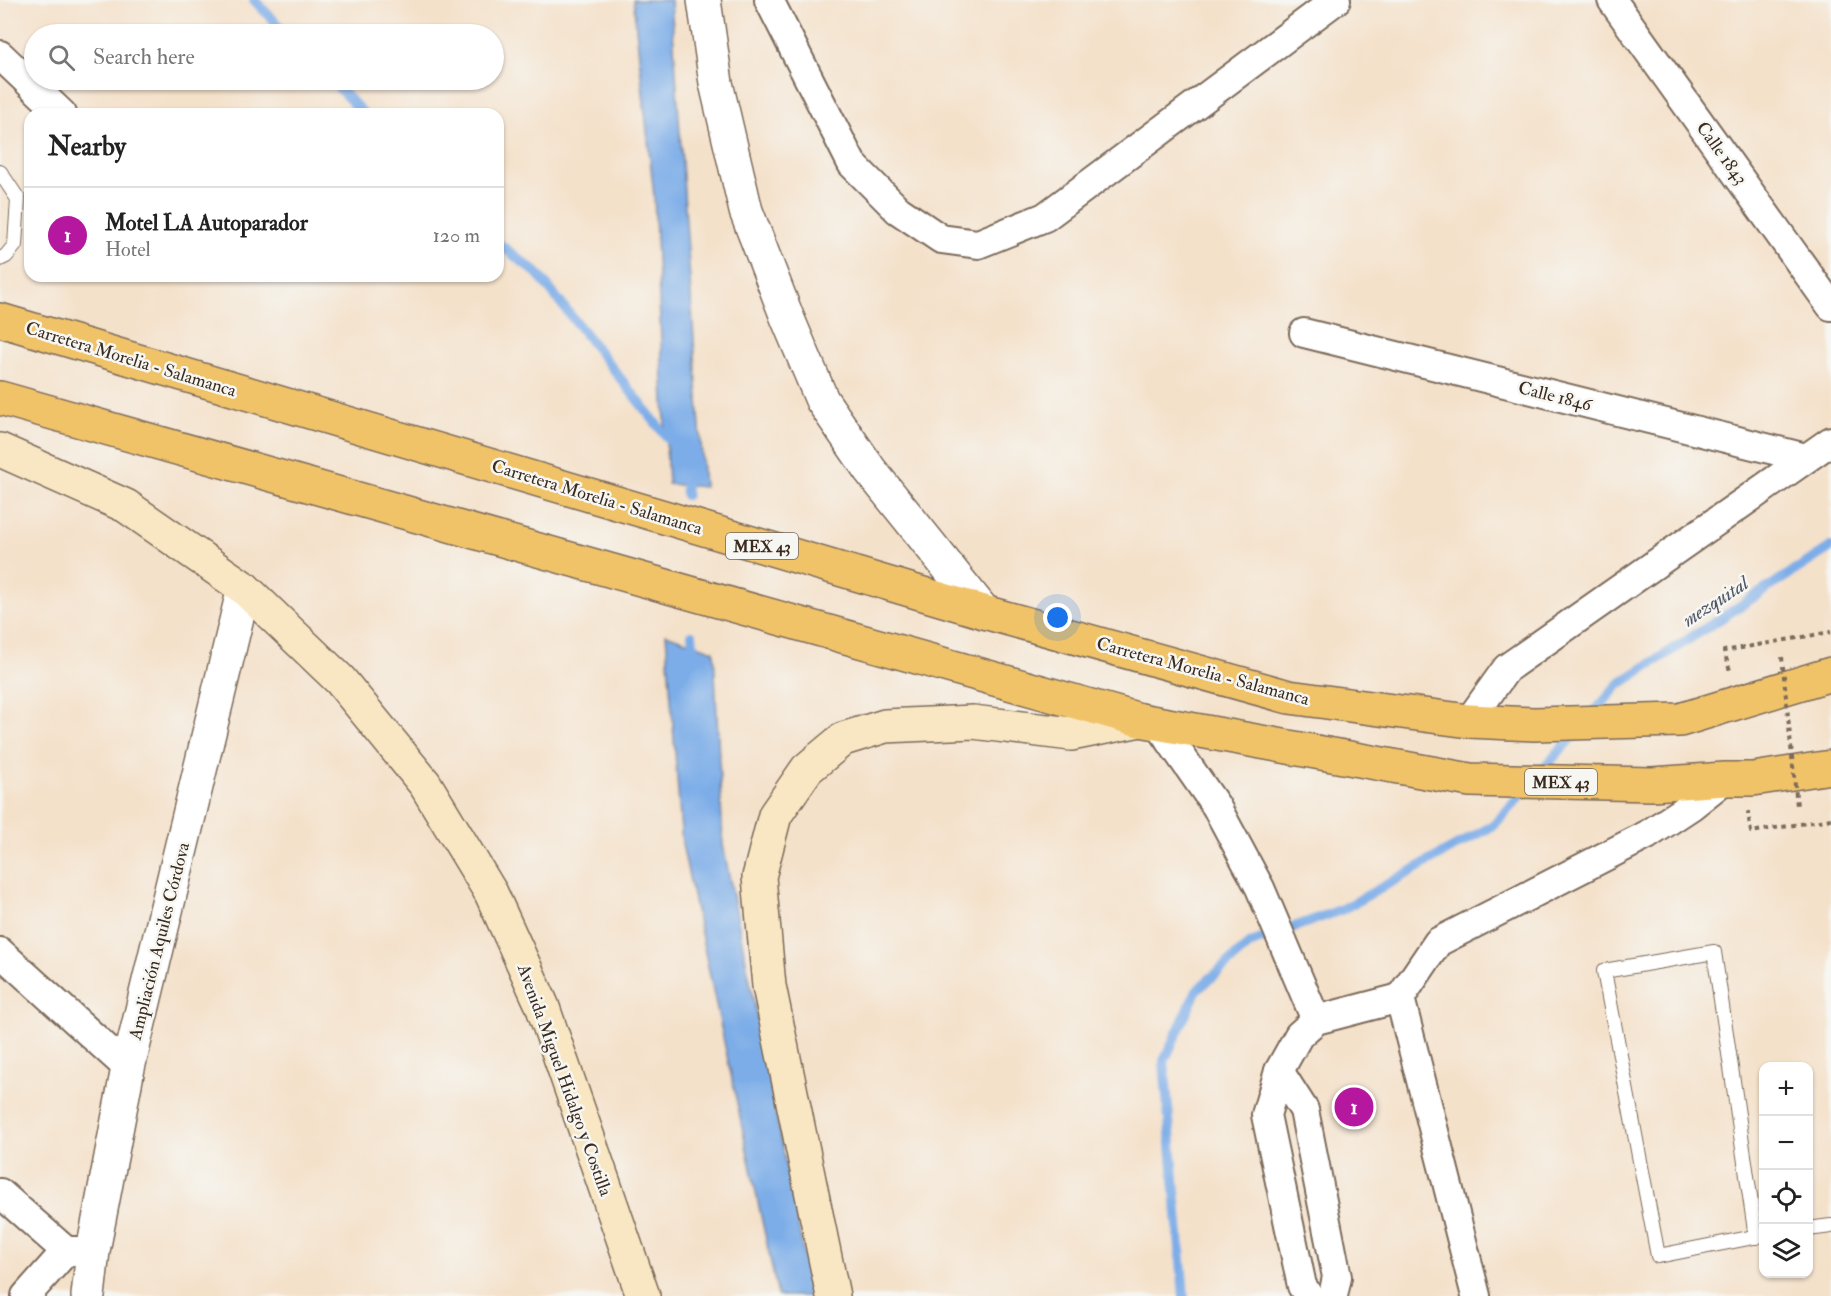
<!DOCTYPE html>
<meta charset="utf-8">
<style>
:root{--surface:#fff;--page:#f6f6f6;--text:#222;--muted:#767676;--line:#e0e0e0;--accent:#b5179e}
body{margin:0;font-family:"IM FELL Double Pica",serif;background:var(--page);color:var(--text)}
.controls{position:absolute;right:18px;bottom:18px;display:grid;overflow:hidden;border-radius:12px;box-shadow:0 2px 4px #0004}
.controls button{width:54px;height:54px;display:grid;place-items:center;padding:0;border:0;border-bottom:2px solid var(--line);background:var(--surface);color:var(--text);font:30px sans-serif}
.you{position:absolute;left:1058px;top:618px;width:21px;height:21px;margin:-15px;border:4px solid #fff;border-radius:50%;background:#1a73e8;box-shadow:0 0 0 9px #1a73e833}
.badge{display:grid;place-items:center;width:39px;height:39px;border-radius:50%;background:var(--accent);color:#fff;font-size:20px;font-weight:700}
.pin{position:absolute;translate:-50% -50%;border:3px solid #fff;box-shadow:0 2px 6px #0006}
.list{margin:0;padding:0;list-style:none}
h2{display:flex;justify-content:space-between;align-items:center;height:78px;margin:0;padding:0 24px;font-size:26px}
h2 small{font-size:20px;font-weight:400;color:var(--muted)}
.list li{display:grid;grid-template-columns:39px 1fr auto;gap:18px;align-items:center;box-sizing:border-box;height:96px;padding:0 24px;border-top:2px solid var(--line)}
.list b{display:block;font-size:22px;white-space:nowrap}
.list p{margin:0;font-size:20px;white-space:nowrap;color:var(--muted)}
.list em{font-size:20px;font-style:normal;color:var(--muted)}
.icon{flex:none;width:33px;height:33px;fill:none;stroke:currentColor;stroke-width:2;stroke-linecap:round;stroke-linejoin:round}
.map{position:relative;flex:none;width:1831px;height:1296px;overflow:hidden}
.search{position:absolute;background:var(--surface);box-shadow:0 2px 4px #0004;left:24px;top:24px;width:480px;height:66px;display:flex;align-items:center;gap:15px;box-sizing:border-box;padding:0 21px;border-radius:33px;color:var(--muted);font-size:22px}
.panel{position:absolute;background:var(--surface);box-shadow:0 2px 4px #0004;left:24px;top:108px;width:480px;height:174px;border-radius:18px}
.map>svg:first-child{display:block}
</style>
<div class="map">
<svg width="1831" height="1296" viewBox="0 0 1831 1296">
<rect width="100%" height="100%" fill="#f6f6f2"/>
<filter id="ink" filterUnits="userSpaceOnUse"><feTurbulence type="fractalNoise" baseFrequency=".0167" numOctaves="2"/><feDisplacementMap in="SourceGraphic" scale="12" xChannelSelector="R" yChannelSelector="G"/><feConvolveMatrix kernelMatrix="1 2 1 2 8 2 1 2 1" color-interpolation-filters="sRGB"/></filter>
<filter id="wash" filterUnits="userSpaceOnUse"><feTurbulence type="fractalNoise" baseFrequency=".008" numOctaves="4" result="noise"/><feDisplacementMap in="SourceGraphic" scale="24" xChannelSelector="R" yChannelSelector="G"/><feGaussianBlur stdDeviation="1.35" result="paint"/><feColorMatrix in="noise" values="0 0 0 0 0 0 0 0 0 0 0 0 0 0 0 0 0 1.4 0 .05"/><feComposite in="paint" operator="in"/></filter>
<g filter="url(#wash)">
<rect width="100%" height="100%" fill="#f4e1ca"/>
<g fill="#7dade8" stroke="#5c6c83" stroke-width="1.5">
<path d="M633,0h38l33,487 -36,-3 -14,-288z"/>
<path d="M666,634l48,17 9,194 89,451h-34l-96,-452z"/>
</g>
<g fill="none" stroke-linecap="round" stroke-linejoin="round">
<g stroke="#7dade8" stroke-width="10">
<path d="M254,0l33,34"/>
<path d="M331,80l33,34"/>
<path d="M498,243l39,30 137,173"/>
<path d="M685,473l1,22"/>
<path d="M692,635l2,21"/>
<path d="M1592,715l26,-30 213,-138"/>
<path d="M1538,775l41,-46"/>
<path d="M1184,1296l-20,-235 33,-71 54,-47 92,-34 151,-84 34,-38"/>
</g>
</g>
</g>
<g filter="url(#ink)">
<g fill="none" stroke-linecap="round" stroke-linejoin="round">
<defs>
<g id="service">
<path d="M0,172l18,27 -3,46 -9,11 -6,3"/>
<path d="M1808,1229l23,-3"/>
<path d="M1756,1237l-42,-285 -110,19 54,285 106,-21"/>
</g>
<g id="minor">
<path d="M769,0l83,164 46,46 43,29 37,5 67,-27 291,-217"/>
<path d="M1612,0l219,306"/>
<path d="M0,55l62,59"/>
<path d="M1304,333l502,125"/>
<path d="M1469,721l38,-53 324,-227"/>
<path d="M1158,723l58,83 44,82 56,132"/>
<path d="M0,952l128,116"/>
<path d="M1400,998l76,298"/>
<path d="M1279,1071l25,39 33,167 -4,19"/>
<path d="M0,1193l66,58h27"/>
<path d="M26,1296l40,-45"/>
<path d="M1309,1296l-7,-10 -36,-171 13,-44 20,-36 17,-15 84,-22 38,-56 209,-107 44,-29 34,-27"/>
</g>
<g id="tertiary">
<path d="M704,0l12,83 30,128 41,106 35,83 48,70 114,142"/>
<path d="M88,1296l5,-45 35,-183 116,-480"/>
</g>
<g id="secondary">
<path d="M0,450l126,56 118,82 96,92 85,104 66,109 51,112 101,291"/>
<path d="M833,1296l-64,-310 -10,-109 16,-62 32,-46 36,-30 42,-13 88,-4 98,12 69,-14"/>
</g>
<g id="trunk">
<path d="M0,320l984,292 305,85 180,24 65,3 146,-4 151,-46"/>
<path d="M0,398l1140,322 330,60 182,4 73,-5h28l78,-12"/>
</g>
</defs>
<use href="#service" stroke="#7c6a5a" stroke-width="16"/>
<use href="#minor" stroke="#7c6a5a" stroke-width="32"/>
<use href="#tertiary" stroke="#7c6a5a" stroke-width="36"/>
<use href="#secondary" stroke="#7c6a5a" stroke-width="36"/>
<use href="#trunk" stroke="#7c6a5a" stroke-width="36"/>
<g stroke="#7c6a5a" stroke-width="4" stroke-dasharray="4.5 4.5" stroke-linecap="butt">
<path d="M1731,667l-2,1 -5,-17 107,-19"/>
<path d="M1751,813h-3l3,19 80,-13"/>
</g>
<use href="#service" stroke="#fff" stroke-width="14"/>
<use href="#minor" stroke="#fff" stroke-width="28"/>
<use href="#tertiary" stroke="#fff" stroke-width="33"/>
<use href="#secondary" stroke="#f9e7c3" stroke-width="33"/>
<use href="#trunk" stroke="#f1c369" stroke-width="33"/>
<path stroke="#7c6a5a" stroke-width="4" stroke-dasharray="4.5 4.5" stroke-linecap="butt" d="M1782,657l15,149"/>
</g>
</g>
<g text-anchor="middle" stroke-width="5" stroke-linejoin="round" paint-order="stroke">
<g fill="#f6f6f2" stroke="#73675e" stroke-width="1.5">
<rect x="726" y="533" width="72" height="26" rx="4.5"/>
<rect x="1525" y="769" width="72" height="26" rx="4.5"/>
</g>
<g font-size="16" font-weight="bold" fill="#3b2a1e">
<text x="762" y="552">MEX 43</text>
<text x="1561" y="788">MEX 43</text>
</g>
<g font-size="18" fill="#3b2a1e" stroke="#f6f6f2">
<text transform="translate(1722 153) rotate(54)" y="6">Calle 1843</text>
<text transform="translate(131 359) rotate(17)" y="6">Carretera Morelia - Salamanca</text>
<text transform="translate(1555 396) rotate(14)" y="6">Calle 1846</text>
<text transform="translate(597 497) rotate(17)" y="6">Carretera Morelia - Salamanca</text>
<text transform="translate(1203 671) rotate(15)" y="6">Carretera Morelia - Salamanca</text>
<text transform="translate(159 941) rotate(-76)" y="6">Ampliación Aquiles Córdova</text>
<text transform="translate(565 1080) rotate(70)" y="6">Avenida Miguel Hidalgo y Costilla</text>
</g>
<g font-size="20" font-style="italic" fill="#525865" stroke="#f6f6f2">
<text transform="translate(1715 601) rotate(-33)" y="7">mezquital</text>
</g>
</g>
</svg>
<div class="controls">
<button>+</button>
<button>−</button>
<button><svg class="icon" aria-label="locate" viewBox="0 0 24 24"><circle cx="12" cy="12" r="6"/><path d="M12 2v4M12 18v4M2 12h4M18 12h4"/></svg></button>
<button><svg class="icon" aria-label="layers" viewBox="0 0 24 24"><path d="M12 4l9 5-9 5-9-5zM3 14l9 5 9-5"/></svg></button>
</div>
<div class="you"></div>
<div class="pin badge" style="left:1354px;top:1107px">1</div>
<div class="search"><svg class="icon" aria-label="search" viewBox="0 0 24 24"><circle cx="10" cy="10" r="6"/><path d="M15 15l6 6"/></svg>Search here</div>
<section class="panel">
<h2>Nearby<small></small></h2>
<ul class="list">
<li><span class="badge">1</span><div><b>Motel LA Autoparador</b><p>Hotel</p></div><em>120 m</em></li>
</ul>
</section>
</div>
